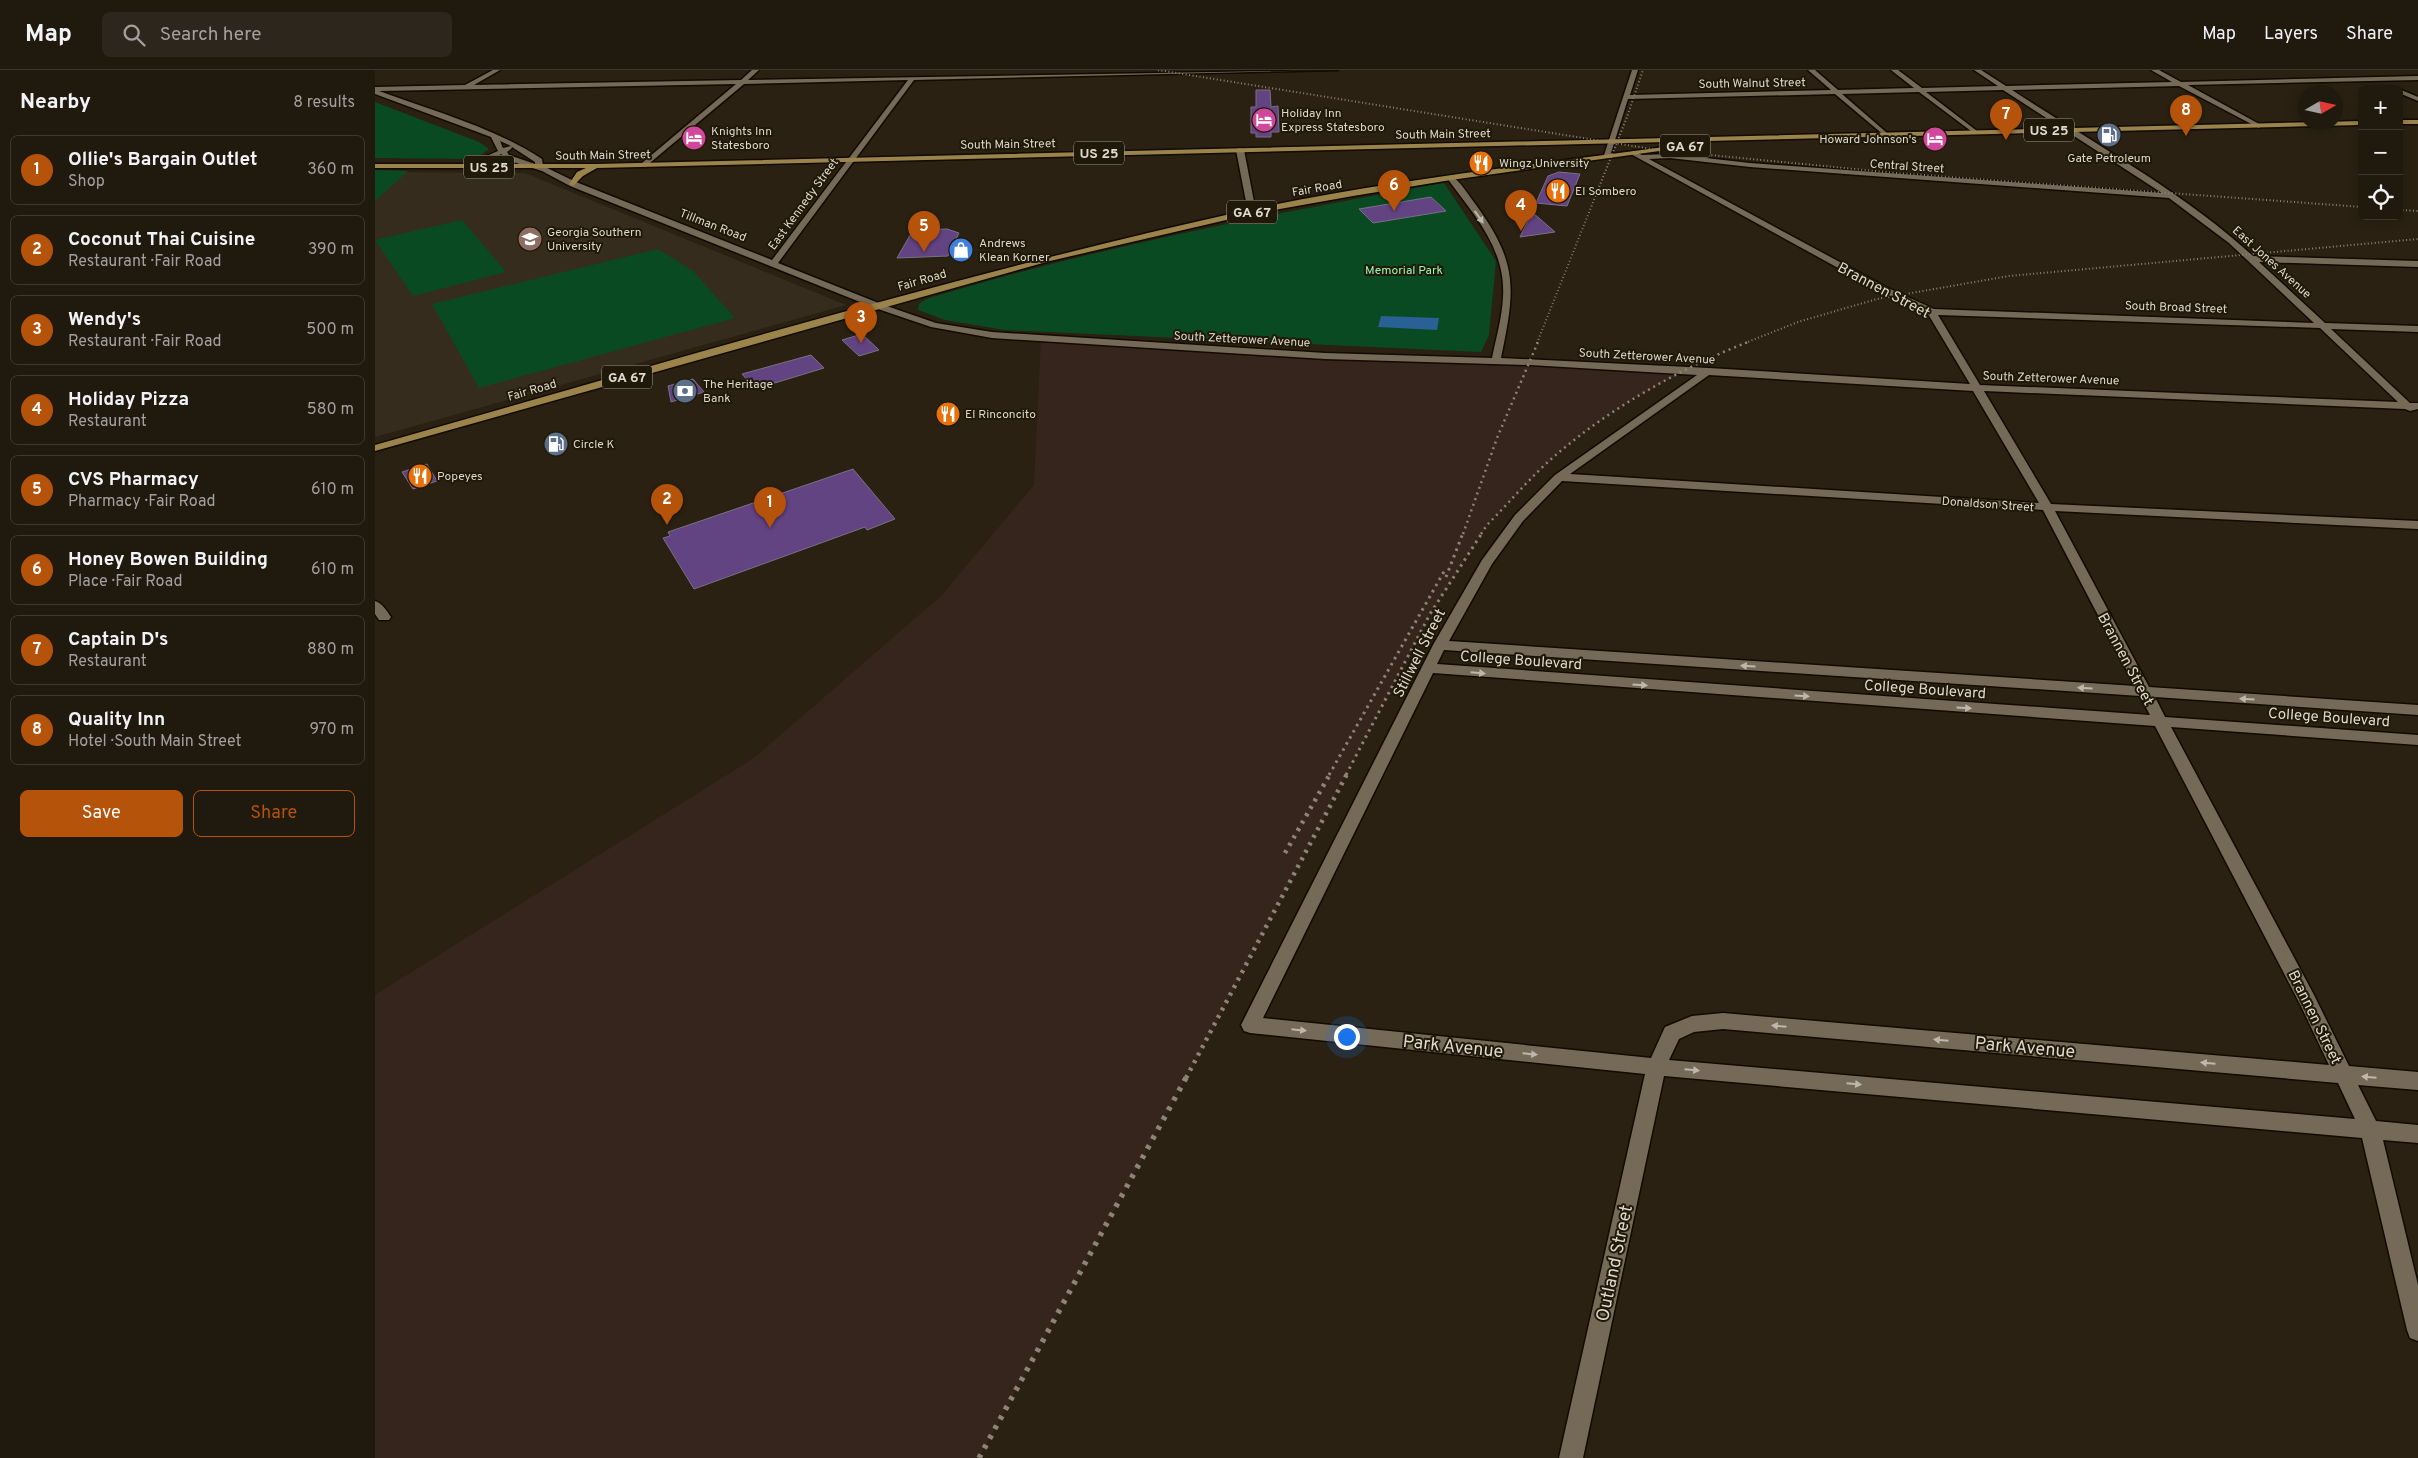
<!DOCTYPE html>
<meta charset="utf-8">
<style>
:root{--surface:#20190e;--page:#2d261c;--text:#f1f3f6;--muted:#a2a09e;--line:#3d382e;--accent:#b45309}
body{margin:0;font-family:Overpass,sans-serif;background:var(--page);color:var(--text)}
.controls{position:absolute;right:15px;top:15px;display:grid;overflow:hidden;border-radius:8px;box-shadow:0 2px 12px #0003}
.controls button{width:45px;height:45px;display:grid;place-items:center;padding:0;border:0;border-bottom:1px solid var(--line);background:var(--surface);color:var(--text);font:25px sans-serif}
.compass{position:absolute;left:1923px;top:15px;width:45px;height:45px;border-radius:50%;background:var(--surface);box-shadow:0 2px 12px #0003;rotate:81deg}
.you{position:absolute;left:971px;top:966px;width:18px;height:18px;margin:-12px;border:4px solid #fff;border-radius:50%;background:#1a73e8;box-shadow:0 0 0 8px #1a73e833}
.badge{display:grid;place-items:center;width:32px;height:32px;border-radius:50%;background:var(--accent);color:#fff;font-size:16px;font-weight:700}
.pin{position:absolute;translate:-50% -41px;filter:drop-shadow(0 1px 2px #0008)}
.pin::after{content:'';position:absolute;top:26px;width:18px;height:15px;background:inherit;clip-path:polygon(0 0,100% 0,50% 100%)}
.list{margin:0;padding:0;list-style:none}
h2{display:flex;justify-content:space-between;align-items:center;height:65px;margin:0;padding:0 20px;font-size:21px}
h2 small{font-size:16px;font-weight:400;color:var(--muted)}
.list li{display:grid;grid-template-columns:32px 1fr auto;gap:15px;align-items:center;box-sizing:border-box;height:70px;margin:0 10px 10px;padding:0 10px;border:1px solid var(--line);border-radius:8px}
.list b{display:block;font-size:19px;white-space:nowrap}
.list p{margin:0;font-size:16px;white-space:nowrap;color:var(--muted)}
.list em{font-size:16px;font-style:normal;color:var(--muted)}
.actions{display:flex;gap:10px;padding:15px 20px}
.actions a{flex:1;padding:11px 0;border:1px solid var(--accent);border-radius:8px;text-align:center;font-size:18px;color:var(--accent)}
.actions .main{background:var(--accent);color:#fff}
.icon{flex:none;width:28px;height:28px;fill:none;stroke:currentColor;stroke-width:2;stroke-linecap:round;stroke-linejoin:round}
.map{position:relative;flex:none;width:2043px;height:1388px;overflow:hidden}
header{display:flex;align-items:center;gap:30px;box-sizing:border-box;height:70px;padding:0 25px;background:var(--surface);border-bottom:1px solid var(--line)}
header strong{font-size:24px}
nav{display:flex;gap:28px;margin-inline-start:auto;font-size:18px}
.search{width:350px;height:45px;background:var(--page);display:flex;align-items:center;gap:12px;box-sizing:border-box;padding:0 18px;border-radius:8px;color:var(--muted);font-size:19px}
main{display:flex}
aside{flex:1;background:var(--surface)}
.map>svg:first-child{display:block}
</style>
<header>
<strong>Map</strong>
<div class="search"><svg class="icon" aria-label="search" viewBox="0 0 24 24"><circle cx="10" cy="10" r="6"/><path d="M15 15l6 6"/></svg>Search here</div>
<nav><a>Map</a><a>Layers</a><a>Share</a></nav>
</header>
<main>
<aside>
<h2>Nearby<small>8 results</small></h2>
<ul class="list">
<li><span class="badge">1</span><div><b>Ollie's Bargain Outlet</b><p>Shop</p></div><em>360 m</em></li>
<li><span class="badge">2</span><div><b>Coconut Thai Cuisine</b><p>Restaurant · Fair Road</p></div><em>390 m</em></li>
<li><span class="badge">3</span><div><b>Wendy's</b><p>Restaurant · Fair Road</p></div><em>500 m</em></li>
<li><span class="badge">4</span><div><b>Holiday Pizza</b><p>Restaurant</p></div><em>580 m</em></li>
<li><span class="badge">5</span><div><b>CVS Pharmacy</b><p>Pharmacy · Fair Road</p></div><em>610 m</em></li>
<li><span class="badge">6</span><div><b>Honey Bowen Building</b><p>Place · Fair Road</p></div><em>610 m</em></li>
<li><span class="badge">7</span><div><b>Captain D's</b><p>Restaurant</p></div><em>880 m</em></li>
<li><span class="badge">8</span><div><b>Quality Inn</b><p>Hotel · South Main Street</p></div><em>970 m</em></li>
</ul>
<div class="actions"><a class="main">Save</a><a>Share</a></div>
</aside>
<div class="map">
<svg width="2043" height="1388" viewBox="0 0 2043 1388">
<rect width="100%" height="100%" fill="#2a2112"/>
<path fill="#36251d" d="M666,269l284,17 361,14 -56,31 -36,24 -37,29 -70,71 -57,89 -214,409 -237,435h-604v-463l379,-237 187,-162 93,-111z"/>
<path fill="#362c1d" d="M0,102l150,1 321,132 -471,132z"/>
<g fill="#0a4a22">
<path d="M0,32l104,40 10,7 -14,10 -100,-1z"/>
<path d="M0,100l33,1 -33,30z"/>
<path d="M1069,113l52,78 -7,74 -8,17 -476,-22 -60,-10 -27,-10 1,-6 7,-5c170,-52 344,-85 518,-116z"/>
<path d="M87,150l44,52 -93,24 -38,-56z"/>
<path d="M283,179l35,22 42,47 -256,70 -47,-84z"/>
</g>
<path fill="#296095" d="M1006,246l58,2 -2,12 -59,-3z"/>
<g fill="#634483" stroke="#797183">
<path d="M881,20h14l1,17 7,-1 1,26h-8v5h-15v-4h-5v-26h5z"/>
<path d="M1184,102l21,2 -13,32 -31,-3 12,-27z"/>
<path d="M1056,127l15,14 -73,12 -14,-14z"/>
<path d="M1157,142l23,20 -35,5z"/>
<path d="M572,159l12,4 -11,23 -51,2 16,-28z"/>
<path d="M487,264l17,16 -20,6 -17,-16z"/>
<path d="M436,285l13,13 -69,21 -13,-15z"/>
<path d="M318,309l11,13 -33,10 -3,-16z"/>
<path d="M52,394l10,17 -24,8 -11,-17z"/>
<path d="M478,399l42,50 -28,11 -2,-3 -171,62 -31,-51 7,-2 -2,-4z"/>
</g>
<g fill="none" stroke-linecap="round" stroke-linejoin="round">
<defs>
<g id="minor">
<path d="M118,0h7l-26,15 267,-5 11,-10h7l-11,10 590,-10 -424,10 -136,183 103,41 55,19 56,9 333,21 167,5c4,-20 10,-40 11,-61 3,-48 -29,-82 -56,-119l4,-2c9,4 18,20 25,29 43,59 39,85 25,153l208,10 261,16 -42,-70 -48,-23 -251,-138 4,-2 9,4 28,-1 80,9 412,30 -159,-103 -77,2 51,39 -2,3 -56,-42 -77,2 45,39 -2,3 -50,-42 -207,5 -18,57 -7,2 29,-88h6l-8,25 201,-5 -23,-20h7l23,20 76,-2 -23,-18h7l24,18 76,-2 -24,-16h7l25,16 166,-4 -21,-12h8l22,12 237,-6v4l-230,5 73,40 -2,3 -80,-42 -167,4c78,51 173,103 241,166l165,5v6l-159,-5 66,61 93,3v6l-87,-3 79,74h8v6l-8,2 -5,-2 -421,-18 67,113 367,17v8l-363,-18 94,176 269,18v10l-263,-18 10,20 253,18v10l-247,-18 143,268 35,71 69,6v18l-60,-5 18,36 42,4v18l-35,-3 35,145v56l-8,-3 -3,-8 -45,-192 -698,-62 -81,382h-24l86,-384 -395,-41 -6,-2 -3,-6 192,-380 49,-85 33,-45 40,-40 142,-100 -167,-10 -205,-6 -333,-21 -61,-11 -56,-19 -305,-122 -28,-15 -32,-10 -9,-7 -29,15h-6v-4l32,-14 -7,-14 -116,-43v-7l90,-2zM533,10l-136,180 -196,-78 -33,-16 -1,-7c-49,-32 -109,-48 -163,-68l357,-7 -94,79 3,4 99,-83zM125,71l11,5 -8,2zM137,77l23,15v2l-26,-9 -2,-3 4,-3zM1295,88l80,9 419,31 60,45 85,80 -380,-14 -48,-22 -237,-128zM1563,245l382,13 78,74 -418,-17zM1334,305l264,16 66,112 -469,-29zM1187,411l481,29 92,176 -686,-45 43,-77 31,-43zM1069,580l696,46 10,19 -713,-51zM1058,603l722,53 146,280 28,59 -606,-52 -31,3 -27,11 -14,31 -388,-40zM1348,959l615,54 17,36 -686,-59 10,-21 15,-7z"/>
<path d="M2024,19l19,8v4l-19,-8z"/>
<path d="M865,78l4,2 12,62 -4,2 -4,-2 -12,-62z"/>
<path d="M0,531c7,2 12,10 16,16l-2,3h-10l-4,-6z"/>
</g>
<g id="major">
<rect x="2024" y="50" width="19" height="4"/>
<path d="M1987,51v4l-1765,43 -14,8 -10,10 -4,-2 8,-12 9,-4h-211v-4h221z"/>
<path d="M1297,76l2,3 -223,31 -98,16 -101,18 -202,47 -675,190v-6c290,-82 579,-170 873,-235 140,-30 283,-45 424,-64z"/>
</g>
</defs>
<use href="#minor" stroke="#130a01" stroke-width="3"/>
<use href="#major" stroke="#130a01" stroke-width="3"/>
<use href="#minor" fill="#756a58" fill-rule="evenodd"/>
<use href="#major" fill="#9b844c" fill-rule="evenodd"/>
<g stroke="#8b8477" stroke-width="2" stroke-dasharray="1 2.5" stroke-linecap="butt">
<path d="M783,0l500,80 238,23 466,34"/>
<path d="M2024,140l19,1"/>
<path d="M1162,273l90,-226 16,-47"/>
<path d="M1370,273l53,-21 79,-23 132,-23 409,-37"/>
</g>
<g stroke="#8b8477" stroke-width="2.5" stroke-dasharray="2 4" stroke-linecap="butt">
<path d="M1088,464l34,-96 41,-96"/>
<path d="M1106,464l6,-9c23,-23 45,-50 70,-71 55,-47 124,-86 191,-112"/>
</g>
<g stroke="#8b8477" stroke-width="3" stroke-dasharray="2.5 4.5" stroke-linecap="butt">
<path d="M1071,507l17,-44"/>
<path d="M954,705l117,-207"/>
<path d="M971,705l84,-161 52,-81"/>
</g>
<g stroke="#8b8477" stroke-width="4.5" stroke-dasharray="3 5.5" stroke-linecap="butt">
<path d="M910,783l45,-79"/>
<path d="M811,1008l161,-304"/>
</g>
<path stroke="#8b8477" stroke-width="5.5" stroke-dasharray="4 7" stroke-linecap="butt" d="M604,1388l208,-382"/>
</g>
<defs><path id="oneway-solid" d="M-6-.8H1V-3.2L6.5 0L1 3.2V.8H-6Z" transform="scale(1.25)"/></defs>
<g fill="#beb7ab">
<use href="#oneway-solid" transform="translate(1104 147) rotate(55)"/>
<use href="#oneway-solid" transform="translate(1373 596) rotate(-176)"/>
<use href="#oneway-solid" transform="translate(1103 603) rotate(5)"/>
<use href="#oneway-solid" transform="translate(1265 615) rotate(4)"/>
<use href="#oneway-solid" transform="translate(1710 618) rotate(-176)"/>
<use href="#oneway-solid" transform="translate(1427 626) rotate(4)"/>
<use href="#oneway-solid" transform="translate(1872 629) rotate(-176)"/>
<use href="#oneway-solid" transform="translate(1589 638) rotate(4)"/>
<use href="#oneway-solid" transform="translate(1404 956) rotate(-175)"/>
<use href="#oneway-solid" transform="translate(924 960) rotate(6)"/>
<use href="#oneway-solid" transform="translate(1566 970) rotate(-175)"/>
<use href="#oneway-solid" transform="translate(1155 984) rotate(6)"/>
<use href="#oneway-solid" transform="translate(1833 993) rotate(-175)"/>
<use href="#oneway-solid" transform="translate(1317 1000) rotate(5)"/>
<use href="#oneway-solid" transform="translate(1994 1007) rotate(-175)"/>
<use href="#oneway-solid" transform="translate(1479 1014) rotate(5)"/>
</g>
<defs>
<symbol id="hotel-disc" viewBox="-11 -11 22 22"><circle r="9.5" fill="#d1479c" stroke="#201808"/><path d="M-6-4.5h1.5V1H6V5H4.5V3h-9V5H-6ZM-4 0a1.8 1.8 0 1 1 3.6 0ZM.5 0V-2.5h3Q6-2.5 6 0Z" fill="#fff"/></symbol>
<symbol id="fuel-disc" viewBox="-11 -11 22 22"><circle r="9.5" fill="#5c6f8a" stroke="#201808"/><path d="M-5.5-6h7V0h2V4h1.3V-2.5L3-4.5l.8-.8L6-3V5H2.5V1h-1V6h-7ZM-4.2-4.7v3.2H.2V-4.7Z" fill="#fff"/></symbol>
<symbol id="restaurant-disc" viewBox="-11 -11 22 22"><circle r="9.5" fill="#e8710a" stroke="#201808"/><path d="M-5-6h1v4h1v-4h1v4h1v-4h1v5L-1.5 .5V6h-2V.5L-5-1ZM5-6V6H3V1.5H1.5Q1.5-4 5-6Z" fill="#fff"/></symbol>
<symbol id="university-disc" viewBox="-11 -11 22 22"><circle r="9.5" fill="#8d6e63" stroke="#201808"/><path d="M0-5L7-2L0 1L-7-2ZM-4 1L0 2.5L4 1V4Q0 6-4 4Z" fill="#fff"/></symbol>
<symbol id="shop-disc" viewBox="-11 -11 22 22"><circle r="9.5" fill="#3f7fe0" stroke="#201808"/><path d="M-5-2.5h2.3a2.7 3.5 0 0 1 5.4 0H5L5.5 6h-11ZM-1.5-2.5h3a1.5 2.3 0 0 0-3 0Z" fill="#fff"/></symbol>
<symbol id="bank-disc" viewBox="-11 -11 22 22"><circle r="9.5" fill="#5c6f8a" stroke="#201808"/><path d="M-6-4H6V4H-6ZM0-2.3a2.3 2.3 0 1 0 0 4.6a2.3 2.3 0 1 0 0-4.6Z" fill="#fff"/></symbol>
</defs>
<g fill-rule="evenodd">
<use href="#hotel-disc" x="875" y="36" width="28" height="28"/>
<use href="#fuel-disc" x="1720" y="51" width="28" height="28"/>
<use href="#hotel-disc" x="305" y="54" width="28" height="28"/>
<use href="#hotel-disc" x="1546" y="55" width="28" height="28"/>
<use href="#restaurant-disc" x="1092" y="79" width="28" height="28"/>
<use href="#restaurant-disc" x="1169" y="107" width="28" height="28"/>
<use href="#university-disc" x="141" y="155" width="28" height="28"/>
<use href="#shop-disc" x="572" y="166" width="28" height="28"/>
<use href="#bank-disc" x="296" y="307" width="28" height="28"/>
<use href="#restaurant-disc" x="559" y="330" width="28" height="28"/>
<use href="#fuel-disc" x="167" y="360" width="28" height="28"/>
<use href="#restaurant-disc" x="31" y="392" width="28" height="28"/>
</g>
<g text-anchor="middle" stroke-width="4" stroke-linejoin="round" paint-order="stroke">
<g font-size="12" fill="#ded8ce" stroke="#201808">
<text transform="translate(1377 13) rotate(-1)" y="4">South Walnut Street</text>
<text transform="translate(1068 64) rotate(-1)" y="4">South Main Street</text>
<text transform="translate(633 74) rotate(-1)" y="4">South Main Street</text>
<text transform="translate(228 85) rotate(-1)" y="4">South Main Street</text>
<text transform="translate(1532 96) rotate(4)" y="4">Central Street</text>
<text transform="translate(942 118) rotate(-10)" y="4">Fair Road</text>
<text transform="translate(428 134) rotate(-54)" y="4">East Kennedy Street</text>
<text transform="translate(338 155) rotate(21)" y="4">Tillman Road</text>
<text transform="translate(1897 192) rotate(42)" y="4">East Jones Avenue</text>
<text transform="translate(547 210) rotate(-16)" y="4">Fair Road</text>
<text transform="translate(1801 237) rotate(2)" y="4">South Broad Street</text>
<text transform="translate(867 269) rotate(3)" y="4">South Zetterower Avenue</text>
<text transform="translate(1272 286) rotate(3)" y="4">South Zetterower Avenue</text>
<text transform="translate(1676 308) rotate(2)" y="4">South Zetterower Avenue</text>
<text transform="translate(157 320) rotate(-16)" y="4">Fair Road</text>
<text transform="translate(1613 434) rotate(4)" y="4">Donaldson Street</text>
</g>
<g font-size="12" fill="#ded8ce" stroke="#201808" text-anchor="start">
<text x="906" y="47">Holiday Inn<tspan x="906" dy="14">Express Statesboro</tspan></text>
<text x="336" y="65">Knights Inn<tspan x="336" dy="14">Statesboro</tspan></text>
<text x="1542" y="73" text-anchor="end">Howard Johnson's</text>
<text x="1734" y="92" text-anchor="middle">Gate Petroleum</text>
<text x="1124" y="97">Wingz University</text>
<text x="1200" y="125">El Sombero</text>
<text x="172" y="166">Georgia Southern<tspan x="172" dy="14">University</tspan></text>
<text x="604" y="177">Andrews<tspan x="604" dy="14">Klean Korner</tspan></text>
<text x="328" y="318">The Heritage<tspan x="328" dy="14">Bank</tspan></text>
<text x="590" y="348">El Rinconcito</text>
<text x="198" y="378">Circle K</text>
<text x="62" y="410">Popeyes</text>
</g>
<g font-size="12" fill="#9af8b0" stroke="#201808">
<text x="1029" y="204">Memorial Park</text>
</g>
<g fill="#201808" stroke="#a59e93" stroke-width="1">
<rect x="1649" y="48.5" width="50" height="23" rx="4"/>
<rect x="1285" y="64.5" width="50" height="23" rx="4"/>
<rect x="699" y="71.5" width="50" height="23" rx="4"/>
<rect x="89" y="85.5" width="50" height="23" rx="4"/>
<rect x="852" y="130.5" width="50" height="23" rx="4"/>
<rect x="227" y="295.5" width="50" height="23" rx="4"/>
</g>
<g font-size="14" font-weight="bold" fill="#ded8ce">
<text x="1674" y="65">US 25</text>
<text x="1310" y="81">GA 67</text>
<text x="724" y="88">US 25</text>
<text x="114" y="102">US 25</text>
<text x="877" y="147">GA 67</text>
<text x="252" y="312">GA 67</text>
</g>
<g font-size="15" fill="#ded8ce" stroke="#201808">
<text transform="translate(1509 220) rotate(28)" y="5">Brannen Street</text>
<text transform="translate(1044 583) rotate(-63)" y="5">Stillwell Street</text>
<text transform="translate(1751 589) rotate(62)" y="5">Brannen Street</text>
<text transform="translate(1146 590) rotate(4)" y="5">College Boulevard</text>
<text transform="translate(1550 619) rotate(4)" y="5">College Boulevard</text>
<text transform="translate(1954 647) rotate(4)" y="5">College Boulevard</text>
<text transform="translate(1940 947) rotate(64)" y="5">Brannen Street</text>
</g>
<g font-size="18" fill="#ded8ce" stroke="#201808">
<text transform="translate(1078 976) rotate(6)" y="6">Park Avenue</text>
<text transform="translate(1650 977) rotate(5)" y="6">Park Avenue</text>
<text transform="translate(1239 1193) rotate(-78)" y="6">Outland Street</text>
</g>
</g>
</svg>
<div class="controls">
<button>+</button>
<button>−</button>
<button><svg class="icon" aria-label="locate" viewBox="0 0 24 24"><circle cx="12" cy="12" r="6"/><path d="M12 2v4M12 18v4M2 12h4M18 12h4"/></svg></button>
</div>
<svg class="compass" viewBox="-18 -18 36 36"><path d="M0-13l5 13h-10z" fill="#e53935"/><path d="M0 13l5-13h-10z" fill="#a2a09e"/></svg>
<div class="you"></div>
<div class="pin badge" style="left:395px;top:458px">1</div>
<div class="pin badge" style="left:292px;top:455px">2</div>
<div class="pin badge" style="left:486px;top:273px">3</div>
<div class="pin badge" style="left:1146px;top:161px">4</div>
<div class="pin badge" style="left:549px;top:182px">5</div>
<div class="pin badge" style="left:1019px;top:141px">6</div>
<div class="pin badge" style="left:1631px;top:70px">7</div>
<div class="pin badge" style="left:1811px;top:66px">8</div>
</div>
</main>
